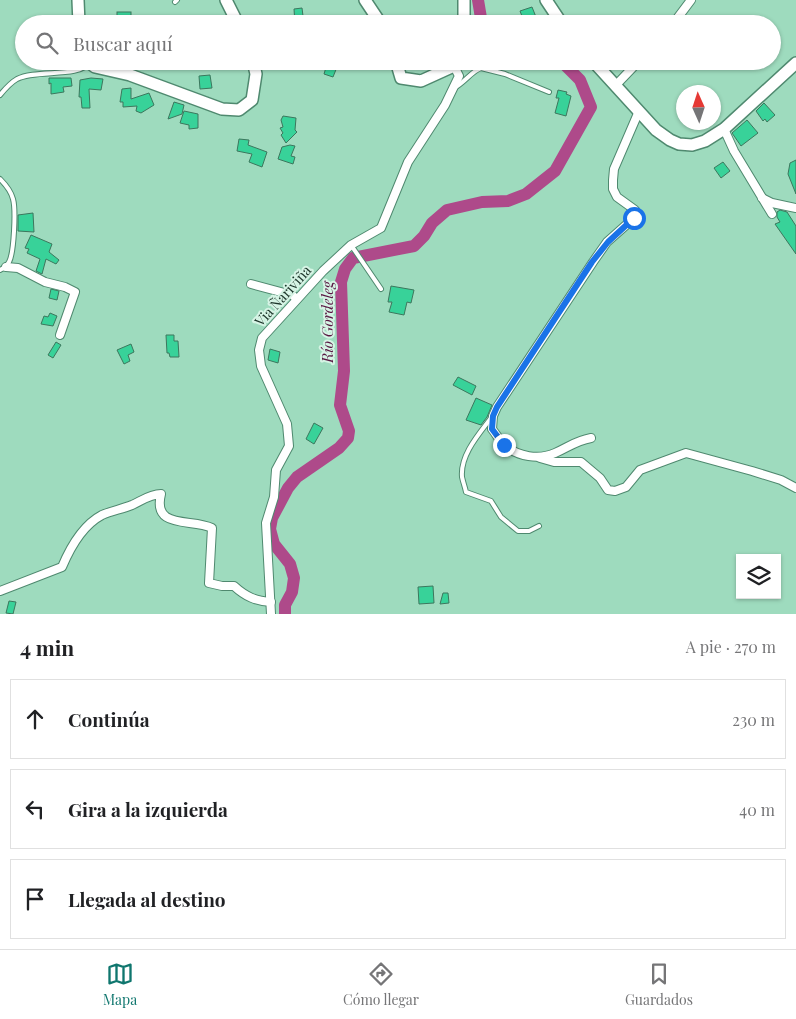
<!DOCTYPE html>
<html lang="es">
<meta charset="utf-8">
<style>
:root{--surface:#fff;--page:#f2f2f2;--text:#202124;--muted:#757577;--line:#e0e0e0;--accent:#0f766e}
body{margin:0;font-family:"Playfair Display",serif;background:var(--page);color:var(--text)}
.controls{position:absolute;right:15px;bottom:15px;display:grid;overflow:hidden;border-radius:0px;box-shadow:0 1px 4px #0004}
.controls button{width:45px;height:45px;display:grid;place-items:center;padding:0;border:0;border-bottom:1px solid var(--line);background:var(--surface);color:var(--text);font:25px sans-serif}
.compass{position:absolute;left:676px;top:85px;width:45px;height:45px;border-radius:50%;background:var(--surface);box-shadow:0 1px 4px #0004;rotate:357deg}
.stop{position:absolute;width:15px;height:15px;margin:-11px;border:4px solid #1a73e8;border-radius:50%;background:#fff}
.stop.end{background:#1a73e8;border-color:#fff;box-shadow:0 1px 5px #0008}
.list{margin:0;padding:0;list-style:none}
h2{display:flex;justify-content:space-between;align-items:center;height:65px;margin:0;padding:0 20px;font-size:21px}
h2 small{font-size:16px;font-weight:400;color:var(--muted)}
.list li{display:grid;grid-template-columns:32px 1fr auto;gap:15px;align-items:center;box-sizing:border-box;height:80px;margin:0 10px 10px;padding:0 10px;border:1px solid var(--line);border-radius:0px}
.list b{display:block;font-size:19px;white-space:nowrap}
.list em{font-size:16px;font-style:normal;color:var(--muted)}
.icon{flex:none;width:28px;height:28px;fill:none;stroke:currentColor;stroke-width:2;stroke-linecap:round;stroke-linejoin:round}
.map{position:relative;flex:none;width:796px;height:614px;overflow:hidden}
.search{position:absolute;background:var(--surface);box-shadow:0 1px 4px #0004;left:15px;right:15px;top:15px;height:55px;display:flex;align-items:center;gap:12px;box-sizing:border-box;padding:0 18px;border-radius:28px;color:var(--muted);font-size:19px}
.sheet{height:335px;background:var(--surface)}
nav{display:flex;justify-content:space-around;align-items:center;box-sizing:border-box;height:70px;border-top:1px solid var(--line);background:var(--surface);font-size:14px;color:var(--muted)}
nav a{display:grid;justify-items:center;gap:2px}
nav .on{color:var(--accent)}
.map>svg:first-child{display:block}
</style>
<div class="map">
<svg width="796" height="614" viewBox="0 0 796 614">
<rect width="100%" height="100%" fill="#9edbbe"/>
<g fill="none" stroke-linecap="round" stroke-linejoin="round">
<g stroke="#ae4a8a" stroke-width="12">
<path d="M478,0l4,24"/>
<path d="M285,614v-9l7,-13 2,-14 -4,-14 -16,-20 -4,-15 2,-11 16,-30 9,-11 42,-29 9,-10 1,-7 -9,-26 4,-34 -3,-89 4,-13 8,-11 61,-12 10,-10 8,-13 15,-13 35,-8 26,-1 18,-7 29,-23 36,-64 -11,-27 -19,-19"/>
</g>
</g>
<g fill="#38d299" stroke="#3c775d">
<path d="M532,7l6,15 -13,2 -5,-13z"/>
<path d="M302,8l2,16h-9l-1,-15z"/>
<rect x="117" y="12" width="14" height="12"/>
<path d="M327,64l10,3 -4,10 -9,-3z"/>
<path d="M210,75l2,13 -12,1 -1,-13z"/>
<path d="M49,78h22l1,8 -9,1 1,5 -13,2v-11l-2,1z"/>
<path d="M91,78l12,1 -2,11 -12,-1 1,19h-8l-1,-11h-2l1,-17z"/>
<path d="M131,88v11l18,-6 5,12 -13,8 -5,-2 1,-5 -14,1v-5h-3l2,-13z"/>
<path d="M558,90l9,2 -1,2 5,2 -5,20 -11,-3 4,-15h-3z"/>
<path d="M174,102l10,3 -2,9 -14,5z"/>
<path d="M764,103l11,12 -8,7 -2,-3 -2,2 -7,-10z"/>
<path d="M184,111l14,3v14l-9,1v-4l-9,-2z"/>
<path d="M283,116l13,2 -1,12 2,2 -11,11 -5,-8 2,-2 -3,-5 3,-1 -2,-7z"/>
<path d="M747,120l11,13 -17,13 -9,-13z"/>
<path d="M239,139l10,1 -1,5 19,7 -5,15 -13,-5 3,-8 -15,-3z"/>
<path d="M290,145l5,1 -4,10 4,1 -2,7 -15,-5 4,-12z"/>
<path d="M796,160v34l-8,-20 2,-11z"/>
<path d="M723,162l7,9 -9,7 -7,-10z"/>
<path d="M780,210l7,2 9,14v28l-21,-30 5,-2 -3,-5v-5z"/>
<path d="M33,213l1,19 -16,-1v-16z"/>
<path d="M31,235l21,9 -3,8 10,8 -3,4 -10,-5 -4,15 -6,-3 4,-12 -13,-6 2,-4 -4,-1z"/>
<path d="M391,286l23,4 -3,13 -4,-1 -3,13 -15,-3 3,-10h-4z"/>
<path d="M51,289l8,2 -2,9 -8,-2z"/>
<path d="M50,313l7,3 -4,10 -12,-2 3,-8 4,1z"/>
<path d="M166,335h8v6h4l1,16h-9l-1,-4h-2z"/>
<path d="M56,342l5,3 -8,13 -5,-3z"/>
<path d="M131,344l3,8 -6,3 2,6 -6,3 -7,-14z"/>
<path d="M270,349l10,3 -2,11 -10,-3z"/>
<path d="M458,377l18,9 -4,9 -19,-10z"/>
<path d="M476,398l16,7 -5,12 -6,8 -15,-5z"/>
<path d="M314,423l9,5 -9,16 -8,-5z"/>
<path d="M433,586l1,17 -15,1 -1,-17z"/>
<path d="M443,593h5l1,10 -9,1z"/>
<path d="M9,601l7,1 -3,12 -7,-1z"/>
</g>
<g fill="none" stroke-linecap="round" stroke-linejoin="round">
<defs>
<g id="lane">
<path d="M175,2l2,-2"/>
<path d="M454,88c10,-5 18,-17 27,-20l24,6 44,18"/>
<path d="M0,95c5,-6 10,-12 17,-16 19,-10 62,-1 72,-16"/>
<path d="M0,179c6,6 11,12 13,20 3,11 1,54 -4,63 -2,4 -5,6 -9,8"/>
<path d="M351,245l30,44"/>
<path d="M491,418c-12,16 -31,37 -29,59 1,5 3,10 4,15l25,9 10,16 17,14h11l10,-5"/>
</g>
<g id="street">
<path d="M673,24l18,-24"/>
<path d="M616,85l23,-24"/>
<path d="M724,129l10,22 38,63"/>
<path d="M762,198l10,5 24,5"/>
<path d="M6,267l12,1 27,14 20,5 10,5 -15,43"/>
<path d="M251,284l41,11 5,4"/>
<path d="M591,438c-16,3 -22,9 -36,15 -16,7 -37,4 -51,-8 -4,-4 -8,-11 -12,-16l1,-13 4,-9 96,-145 14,-20 27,-24 1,-8 -18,-13 -4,-8v-9l1,-11 25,-58"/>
<path d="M540,458l14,4h27l19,16 8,12 7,1 11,-4 14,-17 46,-17 66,18 29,9 15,8"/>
<path d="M0,591l62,-24c8,-19 21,-42 40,-52 9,-4 20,-6 30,-10 9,-4 18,-11 29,-11 -9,36 31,24 51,34l-3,55 13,3h12c12,11 22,15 37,16"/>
<path d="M271,614l-5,-91 8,-26 2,-27 13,-24 -2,-22 -26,-58 -2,-16 3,-12 61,-67 28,-26 30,-17 27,-66 37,-57 14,-29 -5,-10"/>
</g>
<g id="secondary">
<path d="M78,0l1,24"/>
<path d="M226,0l12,24"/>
<path d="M365,0l16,24"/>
<path d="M546,0l16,24"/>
<path d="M464,24v-24"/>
<path d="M87,61l8,6 35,8 92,34 17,1 13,-10 4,-26 -3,-13"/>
<path d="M396,61l5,17 20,3 33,-15 2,-5"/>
<path d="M593,61l63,69 14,10 9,4 13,1 13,-4 19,-12 72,-66"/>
</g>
</defs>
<use href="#lane" stroke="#4f896f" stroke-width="6"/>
<use href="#street" stroke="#4f896f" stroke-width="10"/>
<use href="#secondary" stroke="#4f896f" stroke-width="14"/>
<use href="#lane" stroke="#fff" stroke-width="4"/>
<use href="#street" stroke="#fff" stroke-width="8"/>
<use href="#secondary" stroke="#fff" stroke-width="11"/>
</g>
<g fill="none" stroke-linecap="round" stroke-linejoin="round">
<path stroke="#1a73e8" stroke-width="6" d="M504,445l-12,-16 1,-13 4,-9 95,-145 16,-20 26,-24"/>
</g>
<g text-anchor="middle" stroke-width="4" stroke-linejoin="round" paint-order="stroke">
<g font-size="14" fill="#1c3429" stroke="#d6f4e5">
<text transform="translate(283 296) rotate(-48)" y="5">Via Ñariviña</text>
</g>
<g font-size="15" font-style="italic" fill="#581742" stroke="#d6f4e5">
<text transform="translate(328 322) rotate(-90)" y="5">Río Gordeleg</text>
</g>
</g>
</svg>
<div class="controls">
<button><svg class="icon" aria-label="layers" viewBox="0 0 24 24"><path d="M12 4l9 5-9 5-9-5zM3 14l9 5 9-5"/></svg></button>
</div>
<svg class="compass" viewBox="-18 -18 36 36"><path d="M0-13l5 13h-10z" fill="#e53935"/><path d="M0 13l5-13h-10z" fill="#757577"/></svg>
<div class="stop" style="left:634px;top:218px"></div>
<div class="stop end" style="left:504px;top:445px"></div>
<div class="search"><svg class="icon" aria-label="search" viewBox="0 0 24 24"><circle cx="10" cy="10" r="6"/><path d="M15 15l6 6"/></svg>Buscar aquí</div>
</div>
<section class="sheet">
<h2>4 min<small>A pie · 270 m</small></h2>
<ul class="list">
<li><svg class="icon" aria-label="ahead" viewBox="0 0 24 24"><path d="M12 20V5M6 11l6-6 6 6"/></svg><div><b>Continúa</b></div><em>230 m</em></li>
<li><svg class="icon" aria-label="left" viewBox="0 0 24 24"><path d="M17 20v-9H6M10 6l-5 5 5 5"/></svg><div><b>Gira a la izquierda</b></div><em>40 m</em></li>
<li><svg class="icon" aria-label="arrive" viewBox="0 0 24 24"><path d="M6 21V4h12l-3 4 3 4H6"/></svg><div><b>Llegada al destino</b></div></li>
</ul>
</section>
<nav>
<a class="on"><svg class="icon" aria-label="map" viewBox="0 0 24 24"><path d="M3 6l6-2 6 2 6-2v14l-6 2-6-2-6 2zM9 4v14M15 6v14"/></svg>Mapa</a>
<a><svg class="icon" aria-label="directions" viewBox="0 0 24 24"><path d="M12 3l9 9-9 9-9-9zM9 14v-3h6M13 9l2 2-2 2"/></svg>Cómo llegar</a>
<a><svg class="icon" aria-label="saved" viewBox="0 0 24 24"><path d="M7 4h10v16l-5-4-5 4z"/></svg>Guardados</a>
</nav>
